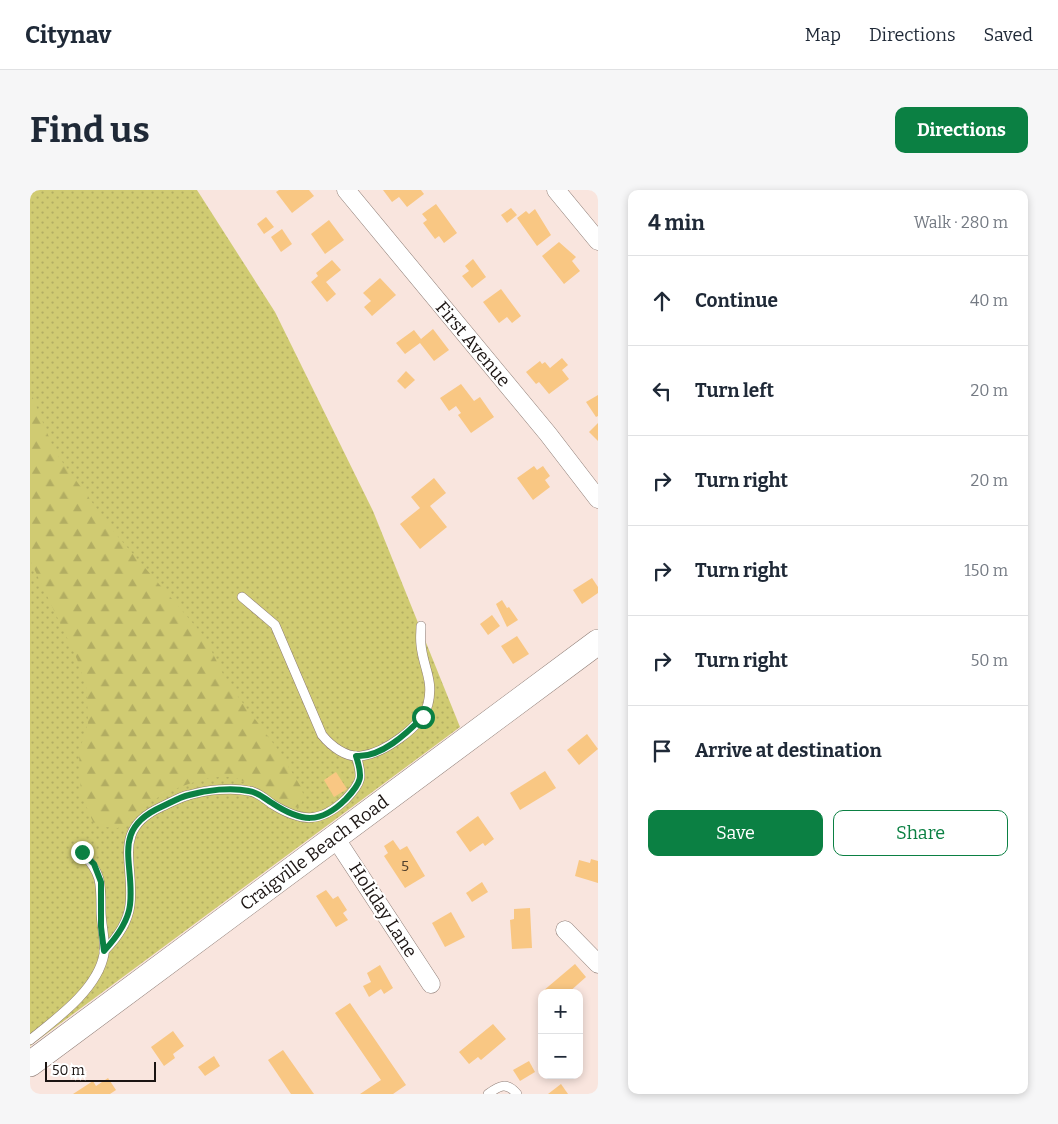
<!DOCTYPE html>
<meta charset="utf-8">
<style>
:root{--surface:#fff;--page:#f6f6f7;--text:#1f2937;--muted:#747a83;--line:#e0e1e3;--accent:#0b8043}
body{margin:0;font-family:Bitter,serif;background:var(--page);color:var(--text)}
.controls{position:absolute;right:15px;bottom:15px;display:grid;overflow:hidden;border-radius:10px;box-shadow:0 2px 8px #0003}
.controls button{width:45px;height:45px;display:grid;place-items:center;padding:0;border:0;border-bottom:1px solid var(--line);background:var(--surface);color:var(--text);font:25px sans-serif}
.scale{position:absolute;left:15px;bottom:12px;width:111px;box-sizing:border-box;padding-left:5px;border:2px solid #1b1412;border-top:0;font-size:14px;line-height:18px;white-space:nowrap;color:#1b1412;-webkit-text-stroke:4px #fff;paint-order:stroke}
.stop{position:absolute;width:15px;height:15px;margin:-11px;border:4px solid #0b8043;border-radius:50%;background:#fff}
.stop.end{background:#0b8043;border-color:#fff;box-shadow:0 1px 5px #0008}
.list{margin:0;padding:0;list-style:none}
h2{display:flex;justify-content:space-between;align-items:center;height:65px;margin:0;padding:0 20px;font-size:21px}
h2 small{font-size:16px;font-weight:400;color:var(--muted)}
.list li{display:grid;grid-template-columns:32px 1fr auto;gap:15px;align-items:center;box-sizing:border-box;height:90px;padding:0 20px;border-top:1px solid var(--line)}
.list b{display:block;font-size:19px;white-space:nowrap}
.list em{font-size:16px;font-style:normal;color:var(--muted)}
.actions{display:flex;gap:10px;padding:15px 20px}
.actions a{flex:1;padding:11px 0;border:1px solid var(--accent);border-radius:10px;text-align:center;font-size:18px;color:var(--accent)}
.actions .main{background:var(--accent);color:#fff}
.icon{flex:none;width:28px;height:28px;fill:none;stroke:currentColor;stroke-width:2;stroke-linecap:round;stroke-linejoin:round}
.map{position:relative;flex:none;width:568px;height:904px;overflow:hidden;border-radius:10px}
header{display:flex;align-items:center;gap:30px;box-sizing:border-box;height:70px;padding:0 25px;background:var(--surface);border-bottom:1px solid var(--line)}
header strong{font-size:24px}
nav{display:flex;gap:28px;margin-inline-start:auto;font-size:18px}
.intro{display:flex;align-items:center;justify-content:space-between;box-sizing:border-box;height:120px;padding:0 30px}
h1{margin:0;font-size:35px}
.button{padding:12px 22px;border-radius:10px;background:var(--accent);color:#fff;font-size:18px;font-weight:700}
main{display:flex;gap:30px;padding:0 30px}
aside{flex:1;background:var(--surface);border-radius:10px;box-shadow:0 2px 8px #0003}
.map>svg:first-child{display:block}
</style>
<header>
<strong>Citynav</strong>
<nav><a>Map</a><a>Directions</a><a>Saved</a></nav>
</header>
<div class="intro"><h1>Find us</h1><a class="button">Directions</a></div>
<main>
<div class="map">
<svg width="568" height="904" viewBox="0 0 568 904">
<defs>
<pattern id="green-dots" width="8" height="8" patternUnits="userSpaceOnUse" patternTransform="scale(1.25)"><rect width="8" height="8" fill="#d0cb72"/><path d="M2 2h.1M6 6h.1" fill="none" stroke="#b2ad62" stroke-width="1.8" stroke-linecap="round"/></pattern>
<pattern id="forest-firs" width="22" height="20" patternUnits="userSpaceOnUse" patternTransform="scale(1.25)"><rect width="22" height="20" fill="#d0cb72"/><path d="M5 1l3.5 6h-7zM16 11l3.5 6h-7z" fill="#b2ad62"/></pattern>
</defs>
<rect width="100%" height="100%" fill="#f9e5de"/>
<path fill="url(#green-dots)" d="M0,0h167l78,122 98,199 87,216 -430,319z"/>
<path fill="url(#forest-firs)" d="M0,201l25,61 59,80 90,104 23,46 49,65 25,40 3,10 -4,9c-27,9 -41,-22 -65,-28 -25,-7 -74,15 -94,30 -8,6 -15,14 -23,20l-13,-1 -12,-5 -12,-28 -2,-42 9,-29 -1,-33 -10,-31 -47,-99z"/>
<g fill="#f9c783">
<path d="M249,0h30l5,6 -22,17 -16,-21z"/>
<path d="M353,0h38l3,4 -17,13 -8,-10 -7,5z"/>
<path d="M406,14l21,29 -13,10 -5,-7 -4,3 -12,-16 4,-3 -5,-6z"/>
<path d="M481,18l6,7 -10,8 -6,-8z"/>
<path d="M505,19l16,26 -14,11 -20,-28 9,-7 3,3z"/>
<path d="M236,27l8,10 -10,7 -7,-10z"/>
<path d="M299,30l15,20 -19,14 -14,-20z"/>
<path d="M252,39l10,15 -11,8 -10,-15z"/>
<path d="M529,52l17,15 -4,4 8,10 -16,13 -22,-28z"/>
<path d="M443,69l13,18 -14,11 -10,-12 7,-5 -4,-5z"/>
<path d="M302,70l9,10 -15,12 10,12 -9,8 -16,-20 7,-6 -2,-3z"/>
<path d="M350,88l16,17 -24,21 -8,-9 7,-6 -8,-8z"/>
<path d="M471,99l20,27 -9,7 -5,-6 -8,6 -16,-21z"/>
<path d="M403,139l16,21 -15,11 -14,-18 -15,11 -9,-11 18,-13 7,9z"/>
<path d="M532,168l6,7 -6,5 7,9 -20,15 -10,-12 -3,2 -10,-12 14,-11 2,3 3,-2 5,6z"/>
<path d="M376,181l9,9 -10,9 -8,-8z"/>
<path d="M431,194l13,17 6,-4 14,20 -23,16 -13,-18 3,-2 -5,-7 -7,5 -9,-13z"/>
<path d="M568,205v21l-2,1 -10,-15z"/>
<path d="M568,233v18l-9,-9z"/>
<path d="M504,276l3,4 6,-4 7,10 -5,4 5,7 -17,13 -16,-22z"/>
<path d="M404,288l12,15 -16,13 17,21 -27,22 -20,-25 20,-16 -9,-11z"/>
<path d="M562,388l6,9v6l-16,11 -9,-14z"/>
<path d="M472,410l5,8 2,-1 9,13 -11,7 -11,-23z"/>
<path d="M462,425l8,11 -12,9 -8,-11z"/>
<path d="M487,446l12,18 -16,10 -12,-18z"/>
<path d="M557,544l11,15 -19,16 -12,-15z"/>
<path d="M515,581l11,17 -36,22 -10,-17z"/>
<path d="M306,582l11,17 -13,8 -10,-17z"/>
<path d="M448,626l16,23 -9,7 -2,-3 -13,9 -14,-20z"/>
<path d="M363,650l7,10 7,-4 18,30 -20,12 -21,-32 4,-3 -4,-7z"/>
<path d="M561,669l7,2v22l-23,-7 4,-16 11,3z"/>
<path d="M452,692l6,10 -16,10 -6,-9z"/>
<path d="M296,700l7,9 5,-3 9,14 -4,3 5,7 -12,7 -20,-31z"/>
<path d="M500,718l2,40 -20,1 -2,-29 4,-1v-10z"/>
<path d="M421,722l14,25 -20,10 -13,-24z"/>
<path d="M545,774l11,13 -18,16h-24l-1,-2z"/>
<path d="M350,775l13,23 -9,6 -3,-5 -12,8 -6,-11 8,-4 -4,-9z"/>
<path d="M320,813l56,82 -13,9h-33l21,-14 -46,-67z"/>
<path d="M463,834l13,15 -25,21 -3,-3 -9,7 -10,-12z"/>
<path d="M143,841l11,15 -11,8 2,4 -11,8 -13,-19z"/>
<path d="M253,860l31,44h-23l-23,-34z"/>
<path d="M184,866l6,10 -15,10 -7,-9z"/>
<path d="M499,871l6,11 -15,9 -7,-11z"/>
<path d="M78,888l8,12 -6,4h-37l20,-13 3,5z"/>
<path d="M531,894l7,10h-20z"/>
</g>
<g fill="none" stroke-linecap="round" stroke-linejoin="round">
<defs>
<g id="lane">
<path d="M212,407l33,28 47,110c9,11 24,23 39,21 23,-3 61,-29 67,-52 6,-24 -5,-37 -7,-59 -1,-7 0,-13 0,-19"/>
<path d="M74,761c12,-12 24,-29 26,-46 5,-42 -19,-75 31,-98 9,-4 19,-10 28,-12 17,-5 43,-8 60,-4 9,1 16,8 23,13 29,18 48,20 74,-5 16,-17 17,-22 10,-43"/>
<path d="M0,850c26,-21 68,-51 74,-86 2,-13 -3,-29 -3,-43 0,-28 1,-37 -19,-59"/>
<path d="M458,904c12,-9 19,-12 29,0"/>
</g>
<g id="street">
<path d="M316,0l202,244 50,65"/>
<path d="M526,0l42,51"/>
<path d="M304,646l97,148"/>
<path d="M535,740l33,34"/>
</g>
<g id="secondary">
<path id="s1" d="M0,874l568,-422"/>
</g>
</defs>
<use href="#lane" stroke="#8e7d76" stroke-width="10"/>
<use href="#street" stroke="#8e7d76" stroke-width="19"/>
<use href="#secondary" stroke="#8e7d76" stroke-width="26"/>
<use href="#lane" stroke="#fff" stroke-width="9"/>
<use href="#street" stroke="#fff" stroke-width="18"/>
<use href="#secondary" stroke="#fff" stroke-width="25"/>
</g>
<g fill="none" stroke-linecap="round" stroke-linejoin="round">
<path stroke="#0b8043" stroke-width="6" d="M52,662l12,12 7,18v45l3,24c12,-13 24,-29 26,-46 5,-42 -20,-75 31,-98 9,-4 19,-10 28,-12 18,-5 42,-8 60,-4 9,1 16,8 23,12 29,19 48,22 74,-4 16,-17 17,-22 10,-43 25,2 51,-23 67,-39"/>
</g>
<g text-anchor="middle" stroke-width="4" stroke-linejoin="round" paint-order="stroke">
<g font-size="15" fill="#52412e">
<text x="375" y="681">5</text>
</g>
<g font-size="18" fill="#1b1412" stroke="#fff">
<text transform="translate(443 154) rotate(50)" y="6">First Avenue</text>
<text dy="6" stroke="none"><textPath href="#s1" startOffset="354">Craigville Beach Road</textPath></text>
<text transform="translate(353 720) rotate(57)" y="6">Holiday Lane</text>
</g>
</g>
</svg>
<div class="controls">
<button>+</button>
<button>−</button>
</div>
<div class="scale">50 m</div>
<div class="stop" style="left:393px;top:527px"></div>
<div class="stop end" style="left:52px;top:662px"></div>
</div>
<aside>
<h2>4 min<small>Walk · 280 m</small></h2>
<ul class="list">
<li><svg class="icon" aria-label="ahead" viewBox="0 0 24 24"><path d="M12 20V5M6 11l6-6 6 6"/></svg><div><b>Continue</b></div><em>40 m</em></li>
<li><svg class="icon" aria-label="left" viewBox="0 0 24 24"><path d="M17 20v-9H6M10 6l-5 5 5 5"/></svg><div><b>Turn left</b></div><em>20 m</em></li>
<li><svg class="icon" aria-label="right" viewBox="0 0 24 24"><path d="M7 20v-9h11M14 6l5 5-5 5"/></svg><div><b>Turn right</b></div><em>20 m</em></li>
<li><svg class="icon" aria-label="right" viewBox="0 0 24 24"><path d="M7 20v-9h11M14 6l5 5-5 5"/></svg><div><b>Turn right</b></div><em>150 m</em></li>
<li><svg class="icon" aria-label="right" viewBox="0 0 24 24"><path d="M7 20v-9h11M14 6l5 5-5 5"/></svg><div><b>Turn right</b></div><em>50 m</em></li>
<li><svg class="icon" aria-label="arrive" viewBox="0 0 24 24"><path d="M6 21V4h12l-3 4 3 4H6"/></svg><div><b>Arrive at destination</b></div></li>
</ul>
<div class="actions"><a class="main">Save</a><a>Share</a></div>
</aside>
</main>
